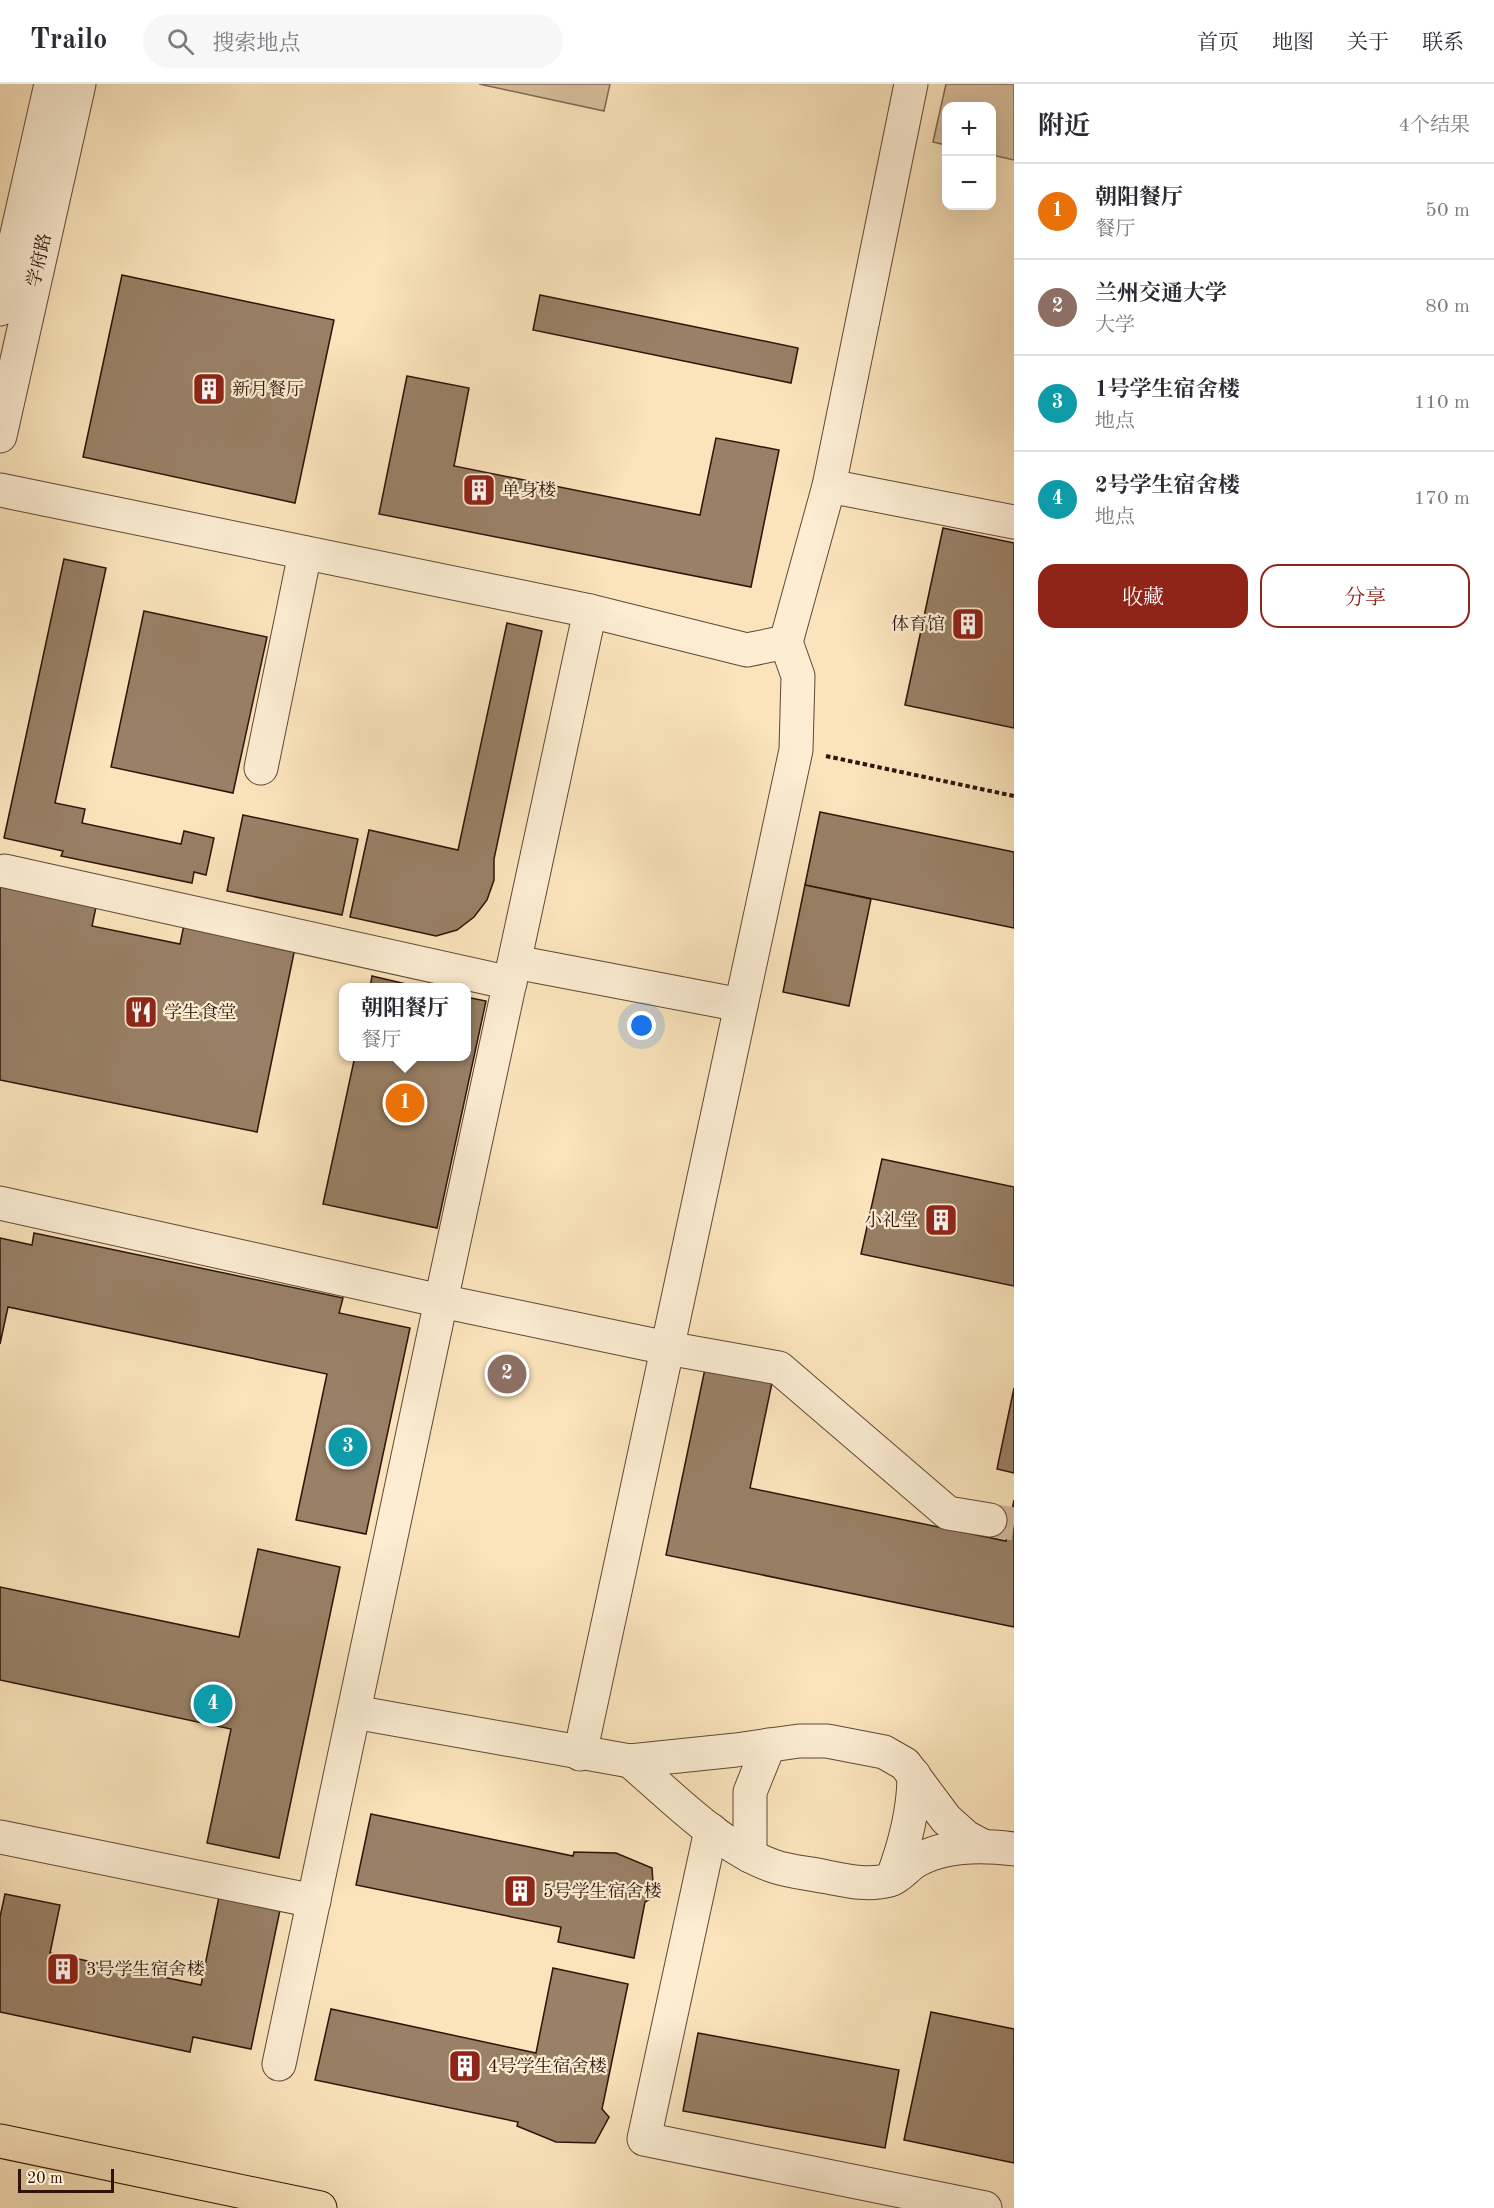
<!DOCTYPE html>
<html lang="zh">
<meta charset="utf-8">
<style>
:root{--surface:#fff;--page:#f7f7f7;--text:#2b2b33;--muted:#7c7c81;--line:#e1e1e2;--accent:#8f2418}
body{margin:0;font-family:"Old Standard TT","Noto Serif SC",serif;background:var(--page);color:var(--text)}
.controls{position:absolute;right:18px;top:18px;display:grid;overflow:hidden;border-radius:12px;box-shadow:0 6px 24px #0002}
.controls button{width:54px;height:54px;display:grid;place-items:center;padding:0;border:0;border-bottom:2px solid var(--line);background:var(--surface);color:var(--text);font:30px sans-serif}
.scale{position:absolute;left:18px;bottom:15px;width:96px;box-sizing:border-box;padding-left:6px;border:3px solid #2f1309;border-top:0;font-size:16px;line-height:21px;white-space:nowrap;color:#2f1309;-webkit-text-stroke:4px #fcedd3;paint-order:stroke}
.you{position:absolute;left:642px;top:942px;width:21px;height:21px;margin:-15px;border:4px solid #fff;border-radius:50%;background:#1a73e8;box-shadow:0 0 0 9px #1a73e833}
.badge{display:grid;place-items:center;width:39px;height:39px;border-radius:50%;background:var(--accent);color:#fff;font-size:20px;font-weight:700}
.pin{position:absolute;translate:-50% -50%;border:3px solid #fff;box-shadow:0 2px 6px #0006}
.popup{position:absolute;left:339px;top:899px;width:132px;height:78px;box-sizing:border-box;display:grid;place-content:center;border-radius:12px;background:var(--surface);filter:drop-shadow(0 2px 4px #0005);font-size:20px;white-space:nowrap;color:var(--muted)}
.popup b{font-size:22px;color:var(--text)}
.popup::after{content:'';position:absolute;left:50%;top:100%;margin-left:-12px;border:12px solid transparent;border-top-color:var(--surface)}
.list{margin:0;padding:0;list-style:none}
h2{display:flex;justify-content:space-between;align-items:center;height:78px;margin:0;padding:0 24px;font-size:26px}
h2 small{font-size:20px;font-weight:400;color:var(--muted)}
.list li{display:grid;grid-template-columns:39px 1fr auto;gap:18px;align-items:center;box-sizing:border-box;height:96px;padding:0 24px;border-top:2px solid var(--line)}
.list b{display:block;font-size:22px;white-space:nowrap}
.list p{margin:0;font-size:20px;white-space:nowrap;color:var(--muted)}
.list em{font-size:20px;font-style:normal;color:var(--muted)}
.actions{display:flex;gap:12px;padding:18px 24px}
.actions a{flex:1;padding:14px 0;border:2px solid var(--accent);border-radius:18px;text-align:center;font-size:21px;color:var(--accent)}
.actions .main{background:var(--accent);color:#fff}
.icon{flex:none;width:33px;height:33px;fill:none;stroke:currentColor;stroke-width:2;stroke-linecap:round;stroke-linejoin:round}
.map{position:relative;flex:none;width:1014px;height:2124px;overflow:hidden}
header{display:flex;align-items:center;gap:36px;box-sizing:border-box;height:84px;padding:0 30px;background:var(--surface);border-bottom:2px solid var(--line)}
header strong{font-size:28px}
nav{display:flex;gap:33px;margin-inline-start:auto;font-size:21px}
.search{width:420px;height:54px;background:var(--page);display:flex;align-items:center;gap:15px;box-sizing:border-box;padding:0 21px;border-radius:33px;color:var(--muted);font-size:22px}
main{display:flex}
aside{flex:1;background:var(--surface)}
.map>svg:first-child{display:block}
</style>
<header>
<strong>Trailo</strong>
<div class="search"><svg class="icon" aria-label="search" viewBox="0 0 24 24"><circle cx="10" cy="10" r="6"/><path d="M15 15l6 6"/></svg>搜索地点</div>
<nav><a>首页</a><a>地图</a><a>关于</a><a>联系</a></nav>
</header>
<main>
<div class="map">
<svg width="1014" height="2124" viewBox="0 0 1014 2124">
<rect width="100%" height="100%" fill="#fbe4bc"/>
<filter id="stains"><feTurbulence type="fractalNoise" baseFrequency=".00333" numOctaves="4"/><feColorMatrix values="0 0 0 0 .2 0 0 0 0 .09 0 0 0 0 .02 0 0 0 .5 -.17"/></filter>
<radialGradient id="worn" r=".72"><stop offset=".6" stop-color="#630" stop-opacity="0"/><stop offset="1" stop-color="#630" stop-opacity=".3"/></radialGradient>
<g fill="#d8c09e" stroke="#846a54" stroke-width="1.5">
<path d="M479,0h131l-6,27z"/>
<path d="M946,0h68v76l-22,-5v-49h-46v39l-13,-3z"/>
</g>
<g fill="#998066" stroke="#2f1309" stroke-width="1.5">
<path d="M122,191l212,45 -39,183 -212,-46z"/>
<path d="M540,211l258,53 -7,35 -258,-53z"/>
<path d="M407,292l62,12 -15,78 246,49 16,-77 63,12 -28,137 -372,-73z"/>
<path d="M943,444l71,15v185l-109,-23z"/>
<path d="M64,475l42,9 -51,235 30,6 -3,14 99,21 3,-13 30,7 -8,37 -12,-3 -2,11 -131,-27 2,-5 -59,-13z"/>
<path d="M144,527l123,26 -34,156 -122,-26z"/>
<path d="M507,539l35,8 -48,228v21l-7,20 -13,17 -17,13 -21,6 -86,-19 19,-87 89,20z"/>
<path d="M820,728l194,40v76l-209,-43z"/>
<path d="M243,731l115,24 -16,76 -115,-24z"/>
<path d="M0,799l97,19 -5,24 88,18 5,-24 111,23 -39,189 -257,-52z"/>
<path d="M805,801l66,14 -22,107 -66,-14z"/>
<path d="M372,892l51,12h-53z"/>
<path d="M466,913l20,4 -49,227 -114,-24 32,-148h111z"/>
<path d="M882,1075l132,28v99l-153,-32z"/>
<path d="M34,1149l309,65 -4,15 71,15 -44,206 -70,-14 31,-146 -319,-67 -8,37v-106l32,7z"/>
<path d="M706,1280l67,14 -23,110 256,53 8,-41v127l-348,-72z"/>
<path d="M1014,1304v85l-17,-4z"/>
<path d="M258,1465l82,18 -61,291 -72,-15 24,-114 -231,-49v-93l239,50z"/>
<path d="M371,1730l202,42 1,-4 42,1 36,15 2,29 -9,5 -11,56 -76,-16 3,-15 -205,-42z"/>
<path d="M5,1810l55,11 -10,48 151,32 18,-88 61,13 -29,139 -58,-12 -3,15 -190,-40v-95z"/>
<path d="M553,1884l75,16 -26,125 7,8 -14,26 -39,-1 -39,-16 1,-4 -203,-42 16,-71 205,44z"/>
<path d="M931,1928l83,17v134l-110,-23z"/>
<path d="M698,1949l201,37 -14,78 -202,-37z"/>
</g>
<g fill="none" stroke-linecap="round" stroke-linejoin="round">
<path stroke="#d2ba98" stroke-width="33" stroke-dasharray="33 16" stroke-linecap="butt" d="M990,1436l24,4"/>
<defs>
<g id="minor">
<path d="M0,225l51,-225"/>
<path d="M0,352l79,-352"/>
<path d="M829,402l185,36"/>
<path d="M0,406l590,121 157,39 39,-8 43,-156 82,-402"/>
<path d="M261,684l44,-215"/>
<path d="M5,787l505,112"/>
<path d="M515,878l226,43"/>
<path d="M0,1119l441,98 226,47 112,20 169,145 42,7"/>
<path d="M354,1628l276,49 106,-11 63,-9h28l57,11 21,12 41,55 20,18 15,8"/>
<path d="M580,1670l216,-1004 2,-74 -12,-34"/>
<path d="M630,1677c41,35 91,87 143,105 17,6 36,7 54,11 20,4 42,9 63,3 10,-3 17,-14 26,-19 29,-17 66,-16 98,-12"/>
<path d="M711,1746l-67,309 341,69"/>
<path d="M0,1753l314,64"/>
<path d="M750,1772v-64l19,-47"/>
<path d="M892,1795c13,-34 22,-67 22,-104"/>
<path d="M279,1980l162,-763 149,-690"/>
</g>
<path id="major" d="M0,2057l320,67"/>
</defs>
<use href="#minor" stroke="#624736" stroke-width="35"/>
<use href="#major" stroke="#2f1309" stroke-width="35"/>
<path stroke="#2f1309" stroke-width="4" stroke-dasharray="4.5 3" stroke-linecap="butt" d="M826,672l188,40"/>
<use href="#minor" stroke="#fcedd3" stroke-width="33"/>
<use href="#major" stroke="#fbe4bc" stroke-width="33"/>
</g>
<defs>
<symbol id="building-square" viewBox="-11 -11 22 22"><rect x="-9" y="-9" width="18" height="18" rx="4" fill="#8f2418" stroke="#fcedd3"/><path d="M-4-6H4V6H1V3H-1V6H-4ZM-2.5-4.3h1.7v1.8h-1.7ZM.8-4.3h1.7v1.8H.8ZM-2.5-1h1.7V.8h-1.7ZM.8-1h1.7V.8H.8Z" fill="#fff"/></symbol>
<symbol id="restaurant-square" viewBox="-11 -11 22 22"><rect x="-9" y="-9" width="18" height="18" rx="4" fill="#8f2418" stroke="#fcedd3"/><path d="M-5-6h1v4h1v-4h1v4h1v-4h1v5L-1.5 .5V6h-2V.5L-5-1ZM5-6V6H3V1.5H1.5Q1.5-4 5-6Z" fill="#fff"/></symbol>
</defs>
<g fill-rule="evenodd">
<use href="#building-square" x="190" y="286" width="38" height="38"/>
<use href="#building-square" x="460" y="387" width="38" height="38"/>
<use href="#building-square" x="949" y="521" width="38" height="38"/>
<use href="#restaurant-square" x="122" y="909" width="38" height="38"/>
<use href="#building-square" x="922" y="1117" width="38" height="38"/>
<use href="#building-square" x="501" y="1788" width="38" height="38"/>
<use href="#building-square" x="44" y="1866" width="38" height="38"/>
<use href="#building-square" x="446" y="1963" width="38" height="38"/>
</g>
<g text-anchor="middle" stroke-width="4.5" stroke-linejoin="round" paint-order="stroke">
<g font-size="18" fill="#2f1309" stroke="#fcedd3">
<text transform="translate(39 176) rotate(-77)" y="6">学府路</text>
</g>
<g font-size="18" fill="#2f1309" stroke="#fcedd3" text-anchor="start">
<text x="232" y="311">新月餐厅</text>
<text x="502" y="412">单身楼</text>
<text x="945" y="546" text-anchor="end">体育馆</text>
<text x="164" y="934">学生食堂</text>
<text x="918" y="1142" text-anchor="end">小礼堂</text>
<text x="543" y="1813">5号学生宿舍楼</text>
<text x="86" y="1891">3号学生宿舍楼</text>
<text x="488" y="1988">4号学生宿舍楼</text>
</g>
</g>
<rect width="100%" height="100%" filter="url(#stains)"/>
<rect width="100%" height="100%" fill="url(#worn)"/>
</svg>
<div class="controls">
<button>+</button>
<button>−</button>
</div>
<div class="scale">20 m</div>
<div class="you"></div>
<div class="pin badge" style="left:405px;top:1019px;background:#e8710a">1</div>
<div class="popup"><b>朝阳餐厅</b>餐厅</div>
<div class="pin badge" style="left:507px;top:1290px;background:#8d6e63">2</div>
<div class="pin badge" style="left:348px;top:1363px;background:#0f9aa8">3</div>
<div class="pin badge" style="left:213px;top:1620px;background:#0f9aa8">4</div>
</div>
<aside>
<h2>附近<small>4个结果</small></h2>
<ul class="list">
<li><span class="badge" style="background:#e8710a">1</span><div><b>朝阳餐厅</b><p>餐厅</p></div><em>50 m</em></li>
<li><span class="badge" style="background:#8d6e63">2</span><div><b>兰州交通大学</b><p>大学</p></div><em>80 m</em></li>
<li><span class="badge" style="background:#0f9aa8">3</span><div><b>1号学生宿舍楼</b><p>地点</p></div><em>110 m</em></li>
<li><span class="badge" style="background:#0f9aa8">4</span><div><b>2号学生宿舍楼</b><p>地点</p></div><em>170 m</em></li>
</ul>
<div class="actions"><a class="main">收藏</a><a>分享</a></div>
</aside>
</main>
